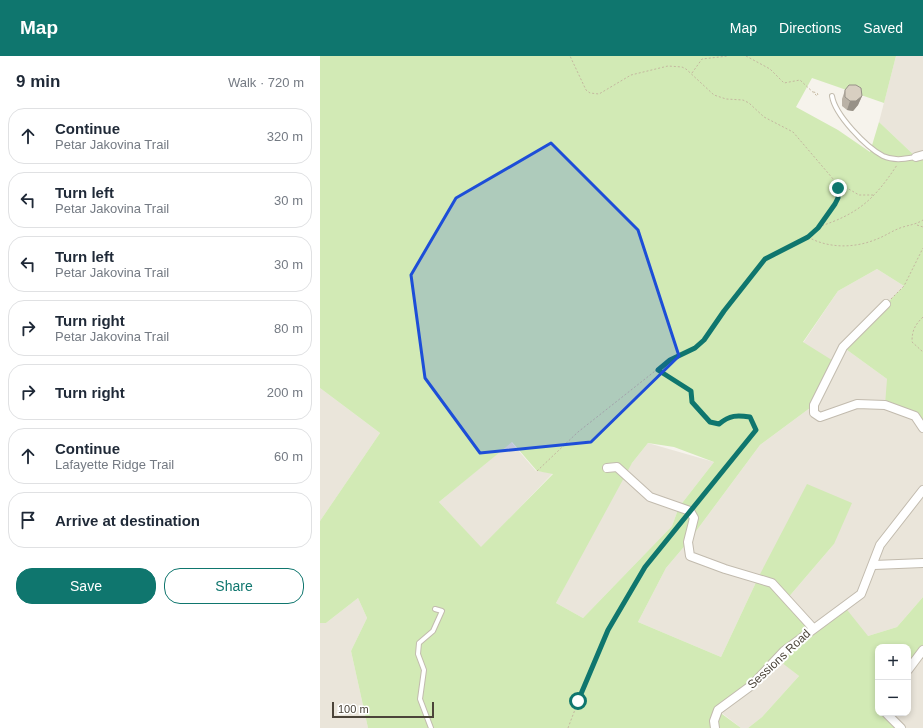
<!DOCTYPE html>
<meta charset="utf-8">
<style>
:root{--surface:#fff;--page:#f6f6f7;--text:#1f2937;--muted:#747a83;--line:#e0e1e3;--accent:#0f766e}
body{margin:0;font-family:Arial,sans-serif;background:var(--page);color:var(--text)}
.controls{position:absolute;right:12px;bottom:12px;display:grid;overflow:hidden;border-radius:8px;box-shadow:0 2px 6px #0003}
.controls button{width:36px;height:36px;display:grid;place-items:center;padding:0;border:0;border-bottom:1px solid var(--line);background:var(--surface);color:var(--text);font:20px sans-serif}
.scale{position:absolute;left:12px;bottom:10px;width:102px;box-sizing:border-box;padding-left:4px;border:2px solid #4b4439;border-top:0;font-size:11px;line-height:14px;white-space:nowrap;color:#4b4439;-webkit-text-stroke:3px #fff;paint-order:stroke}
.stop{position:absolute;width:12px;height:12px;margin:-9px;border:3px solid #0f766e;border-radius:50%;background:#fff}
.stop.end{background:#0f766e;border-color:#fff;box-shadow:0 1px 4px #0008}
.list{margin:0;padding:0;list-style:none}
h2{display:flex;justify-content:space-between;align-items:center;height:52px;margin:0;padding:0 16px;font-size:17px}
h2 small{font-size:13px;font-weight:400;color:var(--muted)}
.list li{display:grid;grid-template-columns:26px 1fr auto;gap:12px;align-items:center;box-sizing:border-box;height:56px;margin:0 8px 8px;padding:0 8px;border:1px solid var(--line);border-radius:16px}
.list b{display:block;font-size:15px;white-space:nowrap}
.list p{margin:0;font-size:13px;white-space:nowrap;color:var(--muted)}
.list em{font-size:13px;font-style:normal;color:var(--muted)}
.actions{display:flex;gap:8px;padding:12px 16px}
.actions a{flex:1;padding:9px 0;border:1px solid var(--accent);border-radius:16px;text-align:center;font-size:14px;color:var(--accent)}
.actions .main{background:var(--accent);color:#fff}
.icon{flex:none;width:22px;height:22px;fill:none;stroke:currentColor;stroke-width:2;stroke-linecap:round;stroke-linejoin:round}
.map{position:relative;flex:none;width:603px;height:672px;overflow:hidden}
header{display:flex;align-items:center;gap:24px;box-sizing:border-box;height:56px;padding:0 20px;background:var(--accent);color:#fff}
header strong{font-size:19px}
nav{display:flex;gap:22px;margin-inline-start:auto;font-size:14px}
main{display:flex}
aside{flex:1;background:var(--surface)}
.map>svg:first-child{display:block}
</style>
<header>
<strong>Map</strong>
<nav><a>Map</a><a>Directions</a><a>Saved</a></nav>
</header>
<main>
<aside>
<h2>9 min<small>Walk · 720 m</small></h2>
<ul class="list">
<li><svg class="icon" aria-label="ahead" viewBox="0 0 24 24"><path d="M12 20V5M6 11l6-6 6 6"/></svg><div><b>Continue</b><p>Petar Jakovina Trail</p></div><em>320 m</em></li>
<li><svg class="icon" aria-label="left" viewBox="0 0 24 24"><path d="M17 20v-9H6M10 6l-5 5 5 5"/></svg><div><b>Turn left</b><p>Petar Jakovina Trail</p></div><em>30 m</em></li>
<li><svg class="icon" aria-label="left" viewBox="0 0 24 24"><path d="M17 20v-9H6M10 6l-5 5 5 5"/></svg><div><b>Turn left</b><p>Petar Jakovina Trail</p></div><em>30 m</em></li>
<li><svg class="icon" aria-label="right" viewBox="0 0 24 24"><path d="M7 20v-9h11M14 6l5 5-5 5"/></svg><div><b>Turn right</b><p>Petar Jakovina Trail</p></div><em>80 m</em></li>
<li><svg class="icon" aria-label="right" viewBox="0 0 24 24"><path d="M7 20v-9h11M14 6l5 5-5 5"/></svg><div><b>Turn right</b></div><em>200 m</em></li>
<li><svg class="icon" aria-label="ahead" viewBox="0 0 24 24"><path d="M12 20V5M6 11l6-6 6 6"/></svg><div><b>Continue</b><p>Lafayette Ridge Trail</p></div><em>60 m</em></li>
<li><svg class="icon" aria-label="arrive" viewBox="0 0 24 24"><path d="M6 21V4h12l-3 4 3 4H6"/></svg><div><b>Arrive at destination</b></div></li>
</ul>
<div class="actions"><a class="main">Save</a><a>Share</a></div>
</aside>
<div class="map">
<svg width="603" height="672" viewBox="0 0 603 672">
<rect width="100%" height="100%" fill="#f6f3ec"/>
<g fill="#eae5da">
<path d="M576,0h27v99l-7,2 -37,-35z"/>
<path d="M557,213l27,17 -61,61 44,32 36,49v169l-26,30 -29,9 -55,-8 -26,-29 47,-55 -76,34 -37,79 -83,-35 28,-54 22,-26 72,-97 54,-40 -11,-62 35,-52z"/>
<path d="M0,332l60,45 -60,88z"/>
<path d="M191,386l25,29 17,2 -72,75 -42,-46z"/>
<path d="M328,387l66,19 -35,45 -7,19 -89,92 -27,-15 68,-130z"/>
<path d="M38,542l9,20 -16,33 17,77h-48v-105h6z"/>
<path d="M603,594v78h-22l-15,-15h22v-43z"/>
<path d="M457,602l22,18 -37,41 -14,11h-7l-23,-18z"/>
</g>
<path fill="#d2eab5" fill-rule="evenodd" d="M0,0h576l-12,47 -72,-25 -16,29 42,23 32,22 9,-30 37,35 7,-2v273l-8,-12 -30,-11 2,-26 -44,-32 61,-61 -27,-17 -39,22 -35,51 32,20 -21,43 -54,40 -72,97 -22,26 -28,54 83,35 37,-79 49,-94 45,19 -18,41 -47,55 26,29 31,-22 24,30 29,-9 26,-30v53l-15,20v-23h-30v66h8l15,15h-153l14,-11 37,-41 -22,-17 -59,52 23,17h-373l-17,-77 16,-33 -9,-20 -32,25h-6v-102l60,-88 -60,-45zM192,386l25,29 16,3 -72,73 -42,-45zM328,387l26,4 40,15 -35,45 -7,19 -89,92 -27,-15 76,-140z"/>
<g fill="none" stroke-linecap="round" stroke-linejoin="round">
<defs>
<g id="lane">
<path d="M512,40c3,19 34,51 51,60 11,5 21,3 33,1"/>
<path d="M111,672l-11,-29 4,-29 -6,-16 1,-11 14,-12 9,-20 -7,-2"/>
</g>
<g id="street">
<path d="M596,101l7,-2"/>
<path d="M566,248l-43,43 -29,58v8l6,4 37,-13 28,1 30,11 8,12"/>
<path d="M287,412l10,-1 33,30 40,14 4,7 -6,24 2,14 35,13 47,14 41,45"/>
<path d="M554,509l49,-2"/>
<path d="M588,614l15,-20"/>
<path d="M566,657l15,15"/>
<path d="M395,672l-1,-7 4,-11 34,-25 32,-34 77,-57 19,-49 43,-55"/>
</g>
</defs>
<use href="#lane" stroke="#c2bbae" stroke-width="6"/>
<use href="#street" stroke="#c2bbae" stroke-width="10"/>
<g stroke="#c4b79f" stroke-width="1" stroke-dasharray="2 2" stroke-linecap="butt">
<path d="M426,0l24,13 14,14 16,-3 17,16 1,-2 -6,-3"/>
<path d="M372,17l10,-14 26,-3"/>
<path d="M515,125l24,14h15"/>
<path d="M597,169l6,2"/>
<path d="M498,171c40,-13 56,-27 79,-62"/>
<path d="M488,181c21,12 48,11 69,2 8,-3 15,-8 23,-11 8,-3 15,-3 23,-8"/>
<path d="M571,243l13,-13 19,-38"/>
<path d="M603,261c-8,8 -11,13 -11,25l11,10"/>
<path d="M339,315l32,20 1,11 18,20 9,2c11,-9 18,-9 31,-7l6,13 -62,75"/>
<path d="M217,415l41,-39 91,-72 26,-12 9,-8 20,-29 41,-52 48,-27 22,-28 3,-10 -4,-14 -41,-48 -29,-15 -15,-14 -6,-3 -17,-1 -12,-4 -28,-26 -4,-2 -14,-1 -37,9 -32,19 -9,-1 -4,-3 -16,-34"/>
<path d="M248,672c21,-56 44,-110 77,-160 11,-18 27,-34 40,-51"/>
</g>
<use href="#lane" stroke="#fff" stroke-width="4"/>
<use href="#street" stroke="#fff" stroke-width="8"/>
</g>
<path fill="#bab2a6" d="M525,34l17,6 -4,9 -5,6 -6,-1 -5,-4v-7z"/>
<path fill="#979187" d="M542,40l-4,9 -5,6 -6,-1 3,-9z"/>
<path fill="#d8cfc1" stroke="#979187" d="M529,29h7l5,3 1,8 -6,5h-6l-5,-4v-7z"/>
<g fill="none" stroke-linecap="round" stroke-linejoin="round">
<path stroke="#0f766e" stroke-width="5" d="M258,645l30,-71 37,-63 111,-137 -6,-13c-13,-2 -20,-2 -31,7l-9,-2 -18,-20 -1,-11 -33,-21 12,-10 25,-12 9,-8 20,-29 41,-52 43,-22 10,-9 17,-24 3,-6v-10"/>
</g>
<path fill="#1d4ed8" fill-opacity="0.2" stroke="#1d4ed8" stroke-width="3" stroke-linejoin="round" d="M231,87l87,87 41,126 -88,86 -111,11 -55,-75 -14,-103 45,-77z"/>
<g text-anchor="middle" stroke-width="4" stroke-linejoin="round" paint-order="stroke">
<g font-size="12" fill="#4b4439" stroke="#fff">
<text transform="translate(459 603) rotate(-43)" y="4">Sessions Road</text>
</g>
</g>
</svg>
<div class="controls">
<button>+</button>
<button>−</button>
</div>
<div class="scale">100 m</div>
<div class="stop" style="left:258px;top:645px"></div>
<div class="stop end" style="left:518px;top:132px"></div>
</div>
</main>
